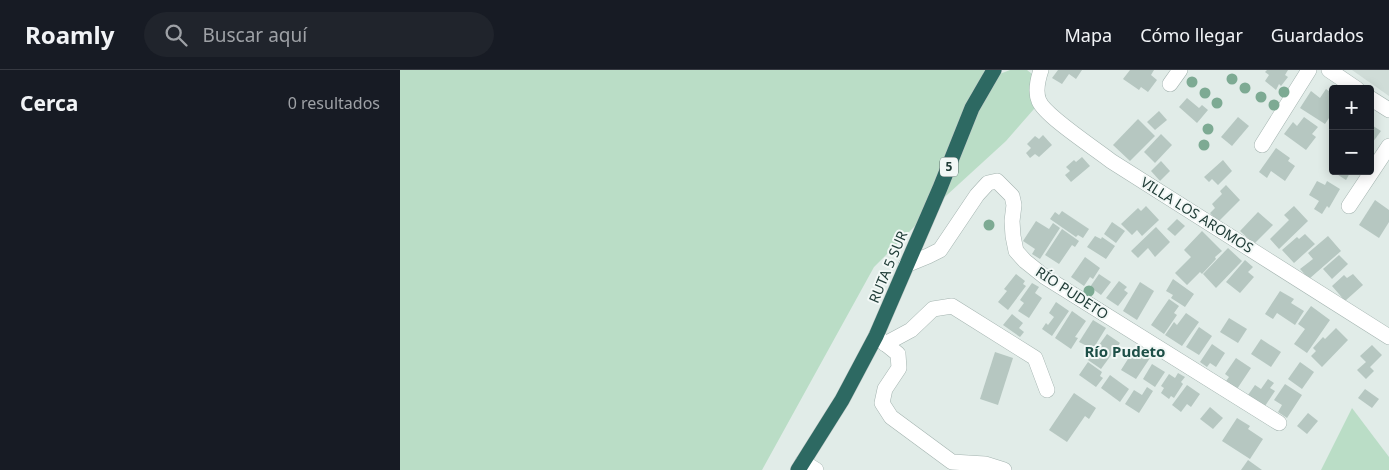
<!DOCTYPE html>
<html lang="es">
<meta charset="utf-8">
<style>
:root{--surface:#171b24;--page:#20242c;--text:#f1f3f6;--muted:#9ea1a6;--line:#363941}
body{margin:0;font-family:"Noto Sans",sans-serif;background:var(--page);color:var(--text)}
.controls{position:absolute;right:15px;top:15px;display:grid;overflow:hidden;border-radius:5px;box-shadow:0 2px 12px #0003}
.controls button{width:45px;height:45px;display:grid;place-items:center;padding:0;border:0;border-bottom:1px solid var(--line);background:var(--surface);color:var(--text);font:25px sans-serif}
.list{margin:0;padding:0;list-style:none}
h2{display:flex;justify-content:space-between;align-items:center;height:65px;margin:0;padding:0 20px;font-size:21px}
h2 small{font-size:16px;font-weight:400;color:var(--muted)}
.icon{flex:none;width:28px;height:28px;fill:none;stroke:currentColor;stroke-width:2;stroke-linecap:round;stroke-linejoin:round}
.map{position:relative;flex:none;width:989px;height:400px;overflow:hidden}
header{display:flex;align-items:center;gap:30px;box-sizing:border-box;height:70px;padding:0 25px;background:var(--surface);border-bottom:1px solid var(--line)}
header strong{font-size:24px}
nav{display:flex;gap:28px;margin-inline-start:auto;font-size:18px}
.search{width:350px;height:45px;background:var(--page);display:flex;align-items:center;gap:12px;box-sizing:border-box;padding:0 18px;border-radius:28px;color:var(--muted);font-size:19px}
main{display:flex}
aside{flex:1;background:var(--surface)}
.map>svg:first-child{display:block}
</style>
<header>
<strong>Roamly</strong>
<div class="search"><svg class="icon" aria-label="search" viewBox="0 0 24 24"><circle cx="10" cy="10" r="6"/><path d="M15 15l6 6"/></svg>Buscar aquí</div>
<nav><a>Mapa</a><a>Cómo llegar</a><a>Guardados</a></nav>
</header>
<main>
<aside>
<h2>Cerca<small>0 resultados</small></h2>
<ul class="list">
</ul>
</aside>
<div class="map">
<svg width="989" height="400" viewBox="0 0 989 400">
<rect width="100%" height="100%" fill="#e1ece8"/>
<path fill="#cfdcd7" d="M952,0h37v26z"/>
<g fill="#baddc6">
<path d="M0,0h596l1,5 13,-5h17l15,12 -8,27 -28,32 -70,64 -62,62 -112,203h-362z"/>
<path d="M952,338l37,49v13h-68z"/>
</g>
<g fill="#b6c7c1">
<path d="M658,0h24l-6,9 -7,-5 -7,10 -10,-6z"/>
<path d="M730,0h24l-3,5 6,5 -9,12 -7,-5 -2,3 -16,-11z"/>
<path d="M867,0h21l-3,5 3,2 -7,9 -2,-2 -3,6 -11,-9 4,-6 -4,-3z"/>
<path d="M926,19l7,5v6l-3,4 3,2v15l-4,-3 -4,6 -25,-16 11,-17 9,7z"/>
<path d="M787,28l12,10 3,-3 6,5 -11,13 -18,-16z"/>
<path d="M759,41l8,9 -12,10 -8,-8z"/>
<path d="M838,47l11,9 -17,20 -11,-9z"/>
<path d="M904,47l14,10 -6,7 4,3 -10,13 -22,-16 9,-12 4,4z"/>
<path d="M738,49l17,17 -25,25 -17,-16z"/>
<path d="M970,54l11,7 -11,15z"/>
<path d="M761,64l11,11 -17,18 -11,-11z"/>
<path d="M643,65l9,10 -13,12 -4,-3 -5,4 -4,-5 5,-5 -4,-4 8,-8 4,3z"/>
<path d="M876,78l14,10 -2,3 7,5 -10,15 -14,-10 -4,7 -8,-6z"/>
<path d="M682,87l8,9 -19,16 -6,-7 5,-4 -4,-4 8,-7 2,2z"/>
<path d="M823,90l9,11 -14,14 -6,-6 -3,3 -5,-5z"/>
<path d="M761,91l9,10 -10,10 -9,-10z"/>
<path d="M932,101h19l-5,9z"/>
<path d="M917,111l8,4 2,-4 13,8 -11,19 -2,-2 -5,8 -8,-5 5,-8 -10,-6z"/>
<path d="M826,115l14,15 -22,22 -8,-9 5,-5 -3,-4 10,-10 -2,-3z"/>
<path d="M975,130l14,10v12l-10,16 -20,-13z"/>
<path d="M746,136l13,14 -17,16 -5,-6 -5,5 -11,-11 17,-16 3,3z"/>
<path d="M894,136l14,15 -29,28 -9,-10 19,-19 -5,-5z"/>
<path d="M662,141l27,18 -6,9 -5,-3 -2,2 -26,-18 5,-7 4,3z"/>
<path d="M858,142l15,13 -19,19 -14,-13z"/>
<path d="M777,149l8,7 -10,10 -8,-7z"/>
<path d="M636,151l13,8 4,-6 7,5 -20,31 -8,-5 3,-5 -12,-8z"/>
<path d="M712,152l13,9 -9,12 -12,-9z"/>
<path d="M756,157l14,15 -15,15 -7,-9 -10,10 -7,-7z"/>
<path d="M662,159l17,12 -4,6 -3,-2 -13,19 -14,-9z"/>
<path d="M802,161l20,20 -7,6 1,2 -14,15 -2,-2 -13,13 -12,-12 16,-16 -7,-7z"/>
<path d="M905,164l10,10 -21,19 -12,-13 15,-13 2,2z"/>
<path d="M695,166l6,3 1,-2 13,9 -9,13 -19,-12z"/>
<path d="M928,166l13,15 -32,28 -9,-10 13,-10 -5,-6z"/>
<path d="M828,178l14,13 -26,27 -13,-14z"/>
<path d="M939,185l9,9 -16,15 -9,-10z"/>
<path d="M685,187l15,11 -7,11 -3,-2 -6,9 -13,-9z"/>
<path d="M845,190l8,7 -5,5 6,5 -14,16 -14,-11z"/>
<path d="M616,204l9,7 -2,3 3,2 -18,24 -10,-8 9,-11 -3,-2z"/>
<path d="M699,204l12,8 -10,13 -11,-8z"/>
<path d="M953,204l10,11 -18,16 -13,-15 12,-11 3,3z"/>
<path d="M773,209l21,15 -9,13 -14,-9 2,-3 -7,-4z"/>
<path d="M719,211l8,6 -3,3 4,3 -10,13 -12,-8z"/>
<path d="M740,212l14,9 -17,29 -14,-9z"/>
<path d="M632,213l7,4 -4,6 7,5 -13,20 -11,-7 6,-8 -4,-3z"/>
<path d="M880,221l14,8 -3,4 13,8 -9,14 -18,-12 -4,6 -8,-5z"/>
<path d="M769,229l10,7 -5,7 3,2 -13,19 -13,-9z"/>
<path d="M656,232l13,9 -17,25 -10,-7 4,-6 2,2 6,-8 -5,-4z"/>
<path d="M911,236l19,14 -23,33 -13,-9 11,-15 -7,-5z"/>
<path d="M672,241l14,10 -11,16 3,1 -7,11 -16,-11z"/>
<path d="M786,243l13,9 -17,24 -17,-11 9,-13 3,3z"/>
<path d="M612,244l11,9 -4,5 5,4 -4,5 -17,-12z"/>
<path d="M829,248l18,11 -9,14 -18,-11z"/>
<path d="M693,250l13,8 -13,21 -14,-7z"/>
<path d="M799,257l13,9 -13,19 -13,-8z"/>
<path d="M936,258l12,12 -26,27 -11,-11 5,-5 -3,-3 10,-11 2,2z"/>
<path d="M707,264l13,9 -19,26 -13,-9z"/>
<path d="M861,269l20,13 -10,15 -20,-13z"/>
<path d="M812,274l13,9 -9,14 -6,-4 -3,4 -7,-5z"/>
<path d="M972,275l10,10 -12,12 4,4 -8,8 -9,-9 9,-8 -6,-6z"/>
<path d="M733,281l7,5 2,-4 8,6 -14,21 -15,-9z"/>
<path d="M595,282l18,6 -15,47 -18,-6z"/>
<path d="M836,288l15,10 -14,21 -11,-8 3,-4 -4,-3z"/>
<path d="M688,292l14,10 -2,4 3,2 -7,9 -17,-12z"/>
<path d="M900,292l14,10 -12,17 -14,-10z"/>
<path d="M752,294l13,8 -10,15 -12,-8z"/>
<path d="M778,303l7,4 -4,5 2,2 -9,14 -3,-2 -2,3 -8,-6 3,-5 -3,-2 8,-12 6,4z"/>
<path d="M710,305l19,14 -9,13 -19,-14z"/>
<path d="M868,309l6,4 -4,5 5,3 -10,15 -17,-11 7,-10 6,4z"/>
<path d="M885,314l17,11 -15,23 -9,-6 4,-7 -8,-5z"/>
<path d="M787,315l13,9 -9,13 -4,-3 -6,8 -9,-7z"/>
<path d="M747,317l6,4 -14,22 -14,-9 9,-14 8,5z"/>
<path d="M965,319l14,10 -7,9 -14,-10z"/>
<path d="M674,323l22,15 -7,11 -4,-3 -18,26 -18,-12z"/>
<path d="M810,337l13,11 -10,11 -13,-10z"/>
<path d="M908,343l10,8 -11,13 -10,-8z"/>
<path d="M837,348l13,8 -2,3 15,10 -13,20 -28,-18z"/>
<path d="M848,390l14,10h-21z"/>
</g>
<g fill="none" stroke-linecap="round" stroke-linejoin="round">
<defs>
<g id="minor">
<path d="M641,0c-3,9 -6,22 -2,31 6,15 57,48 72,60l278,176"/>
<path d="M929,0l28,19"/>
<path d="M770,14l10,-14"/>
<path d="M970,28l19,12"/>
<path d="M862,75l47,-75"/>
<path d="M949,136l40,-60"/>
<path d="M506,195l22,-9 12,-6 37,-55 11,-12 9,-2 15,15 2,9 -2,16 1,15 3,15 9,10 20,16 234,146"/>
<path d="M476,266l22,18 1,14 -14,21 -3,14 9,14 61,45 33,2 19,6"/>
<path d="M485,274l26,-14 22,-21 19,-3 83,52 12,32"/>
<path d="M403,392l13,8"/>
</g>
<path id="highway" d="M398,400l44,-70 34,-64 64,-148 32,-80 22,-38"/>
</defs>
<use href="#minor" stroke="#a4b4b0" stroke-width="16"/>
<use href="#highway" stroke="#c1c9c7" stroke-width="16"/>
<use href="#minor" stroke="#fff" stroke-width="15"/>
<use href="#highway" stroke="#2d6962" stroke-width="15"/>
</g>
<g fill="#7daa93">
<circle cx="832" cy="9" r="5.5"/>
<circle cx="792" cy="12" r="5.5"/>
<circle cx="845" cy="18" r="5.5"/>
<circle cx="884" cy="22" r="5.5"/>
<circle cx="805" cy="23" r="5.5"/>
<circle cx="861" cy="27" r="5.5"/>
<circle cx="817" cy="33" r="5.5"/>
<circle cx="874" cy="35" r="5.5"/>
<circle cx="808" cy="59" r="5.5"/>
<circle cx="804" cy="75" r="5.5"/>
<circle cx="589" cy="155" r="5.5"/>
<circle cx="689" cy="221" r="5.5"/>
</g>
<g text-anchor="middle" stroke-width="4" stroke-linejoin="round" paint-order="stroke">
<rect fill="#f2f8f6" stroke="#607571" stroke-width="1" x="540" y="87.5" width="18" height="19" rx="4"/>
<g font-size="12" font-weight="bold" fill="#213d38">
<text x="549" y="101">5</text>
</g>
<g font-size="14" fill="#213d38" stroke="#f2f8f6">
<text transform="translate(797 145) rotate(32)" y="5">VILLA LOS AROMOS</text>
<text transform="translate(488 197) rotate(-67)" y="5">RUTA 5 SUR</text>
<text transform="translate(672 223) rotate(33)" y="5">RÍO PUDETO</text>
</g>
<g font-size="15" font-weight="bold" fill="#1d4f47" stroke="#f2f8f6">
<text x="725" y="287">Río Pudeto</text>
</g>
</g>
</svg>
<div class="controls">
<button>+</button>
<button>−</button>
</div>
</div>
</main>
